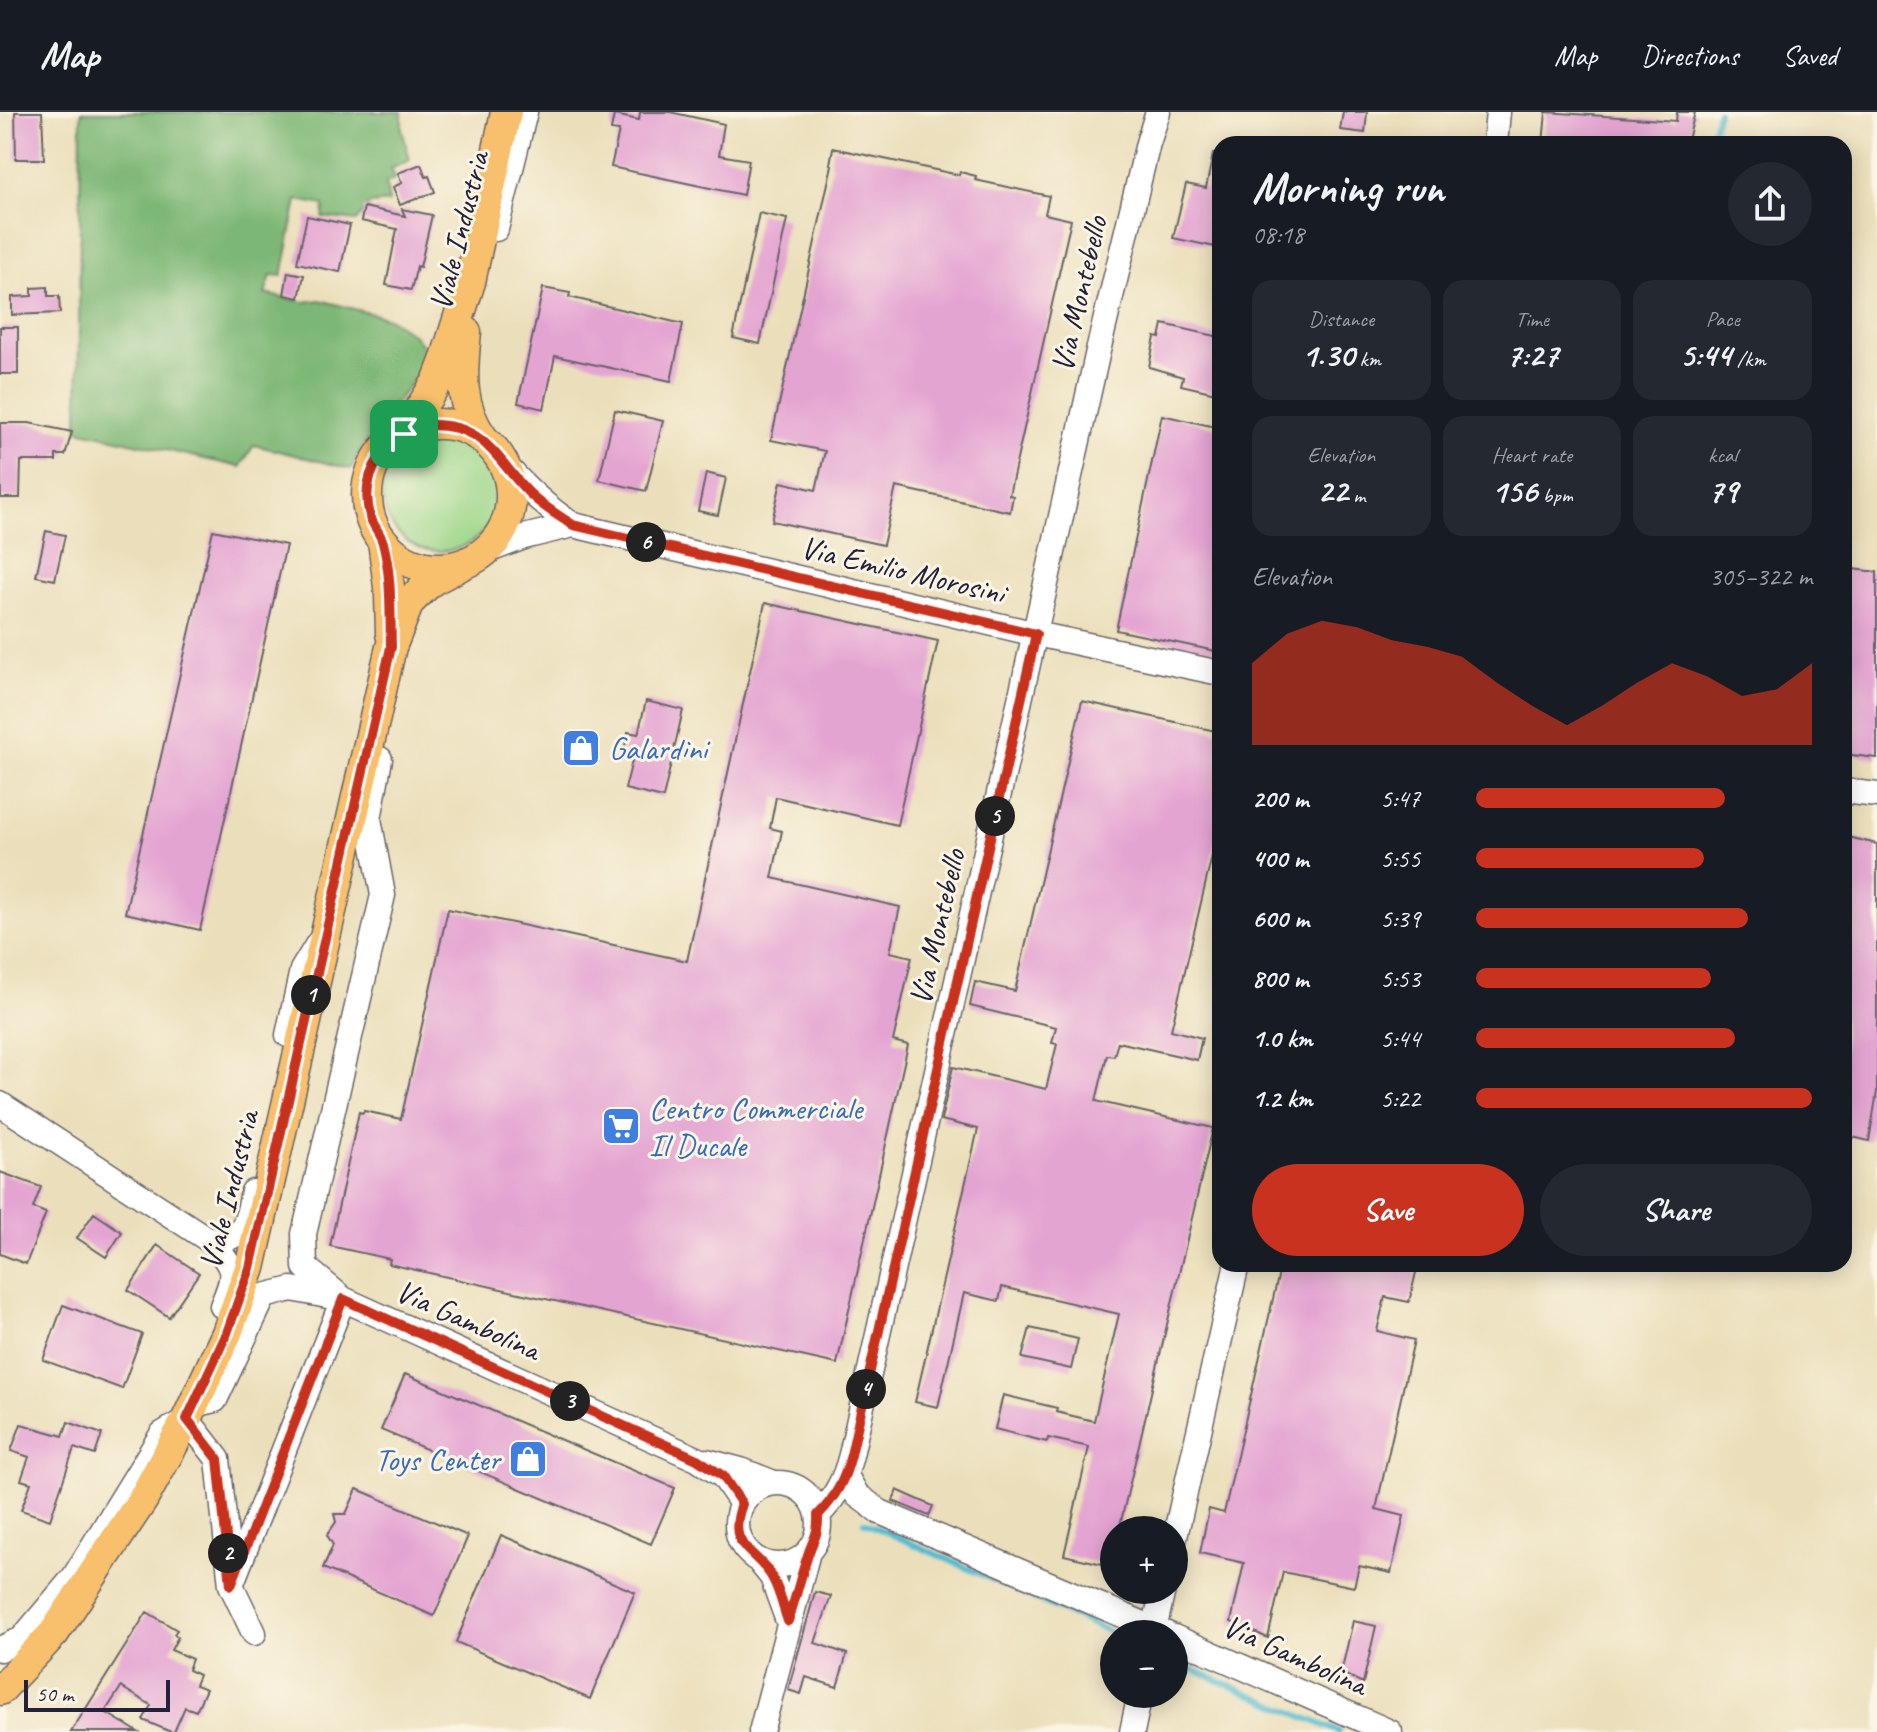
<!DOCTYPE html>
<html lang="en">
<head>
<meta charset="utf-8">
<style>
  body { margin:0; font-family:Caveat,sans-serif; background:#242831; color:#f1f3f6; height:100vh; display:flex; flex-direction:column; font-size:30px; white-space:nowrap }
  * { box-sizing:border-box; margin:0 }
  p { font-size:26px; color:#9ea1a6 }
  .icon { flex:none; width:44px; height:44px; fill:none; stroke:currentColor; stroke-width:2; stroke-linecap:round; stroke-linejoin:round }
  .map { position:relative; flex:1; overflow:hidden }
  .panel { position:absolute; left:1212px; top:24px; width:640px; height:1136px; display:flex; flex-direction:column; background:#171b24; border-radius:24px; box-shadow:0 4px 20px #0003 }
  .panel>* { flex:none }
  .tools { position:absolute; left:1100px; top:1404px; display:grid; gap:16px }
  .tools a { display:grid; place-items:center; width:88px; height:88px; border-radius:50%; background:#171b24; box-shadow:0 4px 20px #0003; font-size:40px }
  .scale { position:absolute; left:24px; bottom:20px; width:146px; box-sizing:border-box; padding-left:8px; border:4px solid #22223b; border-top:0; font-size:22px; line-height:28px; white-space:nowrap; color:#22223b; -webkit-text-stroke:6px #fcf5e5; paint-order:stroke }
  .pin { position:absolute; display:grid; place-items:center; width:68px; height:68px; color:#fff; margin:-34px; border-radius:16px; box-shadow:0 4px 12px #0006 }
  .km { position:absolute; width:40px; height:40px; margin:-20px; border-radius:50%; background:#222; color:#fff; font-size:22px; line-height:40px; text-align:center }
  .round { display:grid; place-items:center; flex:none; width:84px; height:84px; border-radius:42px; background:#242831 }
  .head { display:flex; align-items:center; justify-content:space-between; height:136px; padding:0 40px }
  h1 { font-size:44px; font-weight:800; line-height:60px }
  .metrics { display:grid; grid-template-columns:repeat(3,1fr); gap:12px; height:136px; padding:8px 40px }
  .metrics div { display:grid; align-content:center; border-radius:20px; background:#242831; text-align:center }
  .metrics b { font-size:34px; font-weight:800 }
  .metrics small { font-size:22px; font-weight:400 }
  .metrics p { font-size:22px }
  .chart { height:224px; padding:16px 40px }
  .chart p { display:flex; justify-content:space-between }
  .chart svg { width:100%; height:144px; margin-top:8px; fill:#c8321e; opacity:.7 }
  .button { display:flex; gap:16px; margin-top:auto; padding:16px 40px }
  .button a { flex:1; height:92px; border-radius:48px; background:#c8321e; color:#fff; font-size:32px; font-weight:800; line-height:92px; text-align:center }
  .button a+a { background:#242831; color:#f1f3f6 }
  ul { padding:0 40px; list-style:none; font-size:26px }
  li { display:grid; grid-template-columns:128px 96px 1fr; align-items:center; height:60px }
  li i { height:20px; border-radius:10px; background:#c8321e }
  header { display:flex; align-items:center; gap:48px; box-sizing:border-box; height:112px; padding:0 40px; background:#171b24; border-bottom:2px solid #363941 }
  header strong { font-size:38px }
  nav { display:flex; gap:44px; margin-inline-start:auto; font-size:28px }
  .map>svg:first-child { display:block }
  .green { fill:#9cd689; stroke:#5f7c62; stroke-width:2 }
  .forest { fill:#7db775; stroke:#506c58; stroke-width:2 }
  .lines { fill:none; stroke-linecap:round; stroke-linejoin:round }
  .stream { stroke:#53bbd0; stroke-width:6 }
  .building { fill:#e4a4d2 }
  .minor-casing { stroke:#686468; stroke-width:27 }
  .major-casing { stroke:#686468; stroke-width:33 }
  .minor { stroke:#fff; stroke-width:24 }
  .major { stroke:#f8bf6c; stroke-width:30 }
  .route-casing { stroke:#fff; stroke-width:16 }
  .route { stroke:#c8321e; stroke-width:10 }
  .labels { text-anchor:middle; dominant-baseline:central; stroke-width:6; stroke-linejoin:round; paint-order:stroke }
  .street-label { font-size:32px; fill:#22223b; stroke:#fcf5e5 }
  .shop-label { font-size:32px; fill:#366cbe; stroke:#fcf5e5; text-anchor:start }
</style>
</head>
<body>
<header>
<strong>Map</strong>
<nav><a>Map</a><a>Directions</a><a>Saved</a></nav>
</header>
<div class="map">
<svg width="1877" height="1620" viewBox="0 0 1877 1620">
  <rect width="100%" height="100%" fill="#fcf5e5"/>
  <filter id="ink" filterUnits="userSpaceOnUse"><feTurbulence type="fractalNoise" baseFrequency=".0125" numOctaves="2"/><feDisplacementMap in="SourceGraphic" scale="16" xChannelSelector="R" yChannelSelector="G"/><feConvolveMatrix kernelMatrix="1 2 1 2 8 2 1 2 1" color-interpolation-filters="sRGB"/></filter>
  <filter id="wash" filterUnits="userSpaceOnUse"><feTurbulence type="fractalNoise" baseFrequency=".006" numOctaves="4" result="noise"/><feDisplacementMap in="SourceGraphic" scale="32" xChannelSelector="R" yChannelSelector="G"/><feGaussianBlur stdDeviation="1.8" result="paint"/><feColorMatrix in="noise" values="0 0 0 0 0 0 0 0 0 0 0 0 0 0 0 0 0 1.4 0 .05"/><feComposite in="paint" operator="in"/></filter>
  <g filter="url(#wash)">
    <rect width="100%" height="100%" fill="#ebdfbb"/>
    <path class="green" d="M383 382a57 57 0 1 1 114 0a57 57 0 1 1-114 0Z"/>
    <path class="forest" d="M81,0H402V17L410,48L391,57L395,66L386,71L389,90L370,92L356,109L323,105L324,93L297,88L282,164L271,163L265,182L304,190L320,188L388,206L413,222L423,234L425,249L418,262L360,338L351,357L254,333L240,355L78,318Z"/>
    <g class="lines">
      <path class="stream" d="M1709,32L1718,0
        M864,1410L1114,1522
        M1177,1551L1339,1620"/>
    </g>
    <g id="blocks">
      <path class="building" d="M15,0H42L44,47H16Z
        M640,0H670L724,12L719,43L749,48L743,83L611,55L619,19L611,18L614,3L639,8Z
        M1343,0H1367L1365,21L1340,18Z
        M1546,0L1676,9L1677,0H1695L1687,32H1543Z
        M833,36L959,63L960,60L976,64L975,68L1049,84L1045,102L1071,108L1009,383L1013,384L1010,400L896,375L883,433L772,409L781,370L816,378L825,339L771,328L832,53L830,52Z
        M1213,42H1220V136L1173,126L1186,72L1206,76Z
        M421,52L426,65L429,64L435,80L400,93L393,75L402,71L398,61Z
        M364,95L405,104L402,97L432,103L420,155L417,154L411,178L386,173L397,117L361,109Z
        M759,101L787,107L760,232L733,226Z
        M307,104L350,113L340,160L297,151Z
        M288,160L304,163L299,186L284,183Z
        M48,175V184H59L60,201L12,203V185L32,184V176Z
        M543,176L570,181L569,185L683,212L671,269L555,244L544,297L518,291Z
        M1163,212L1220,225V282L1181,273L1183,265L1149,255L1155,225L1160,226Z
        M0,215H18V262H0Z
        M615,298L663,309L646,379L599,368Z
        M1162,303L1220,316V540L1116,518Z
        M0,311H29L72,320L65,343H56V349H21L20,386H1Z
        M706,361L726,366L718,403L698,399Z
        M213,418L286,433L200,818L125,801Z
        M46,419L65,423L55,468L36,464Z
        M1844,456L1877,460V646L1844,642Z
        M765,491L938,529L897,713L776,685L770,716L782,719L772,766L900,795L890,840L912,845L893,929L908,933L837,1252L389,1152L390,1147L330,1134L359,1000L363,1001L364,999L401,1007L448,797L687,849Z
        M646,589L683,598L663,686L625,677L633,645L623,643L628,620L638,622Z
        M1082,589L1220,620V710L1171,918L1202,926L1197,948L1118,930L1114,944L1107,943L1096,989L1213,1016L1119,1418H1114L1111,1454L1064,1443L1089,1335L1048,1326L1047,1330L995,1317L1003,1283L1057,1296L1056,1300L1094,1309L1119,1202L1002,1175L999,1189L964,1181L938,1295L915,1290L978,1017L941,1008L953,955L1046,977L1057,932L1052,931L1056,915L970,894L975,870L1015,879Z
        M1844,724L1877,732V980L1869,1029L1844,1023Z
        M0,1060L41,1075L33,1096L46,1101L26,1152L0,1142Z
        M94,1101L122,1120L106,1145L77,1126Z
        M157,1133L199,1161L169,1205L128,1178Z
        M1281,1152H1418L1409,1190L1385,1185L1377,1219L1414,1228L1376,1397L1404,1404L1391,1461L1359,1454L1354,1475L1283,1460L1268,1526L1231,1510L1244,1451L1200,1441L1209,1397L1224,1401Z
        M63,1193L142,1222L122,1277L43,1248Z
        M1030,1216L1078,1227L1071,1257L1022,1246Z
        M405,1262L675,1376L651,1432L381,1318Z
        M68,1310L102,1322L95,1343L74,1336L50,1408L21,1398L31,1371L21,1368L29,1345L11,1339L21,1312L63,1324Z
        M357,1377L468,1424L434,1504L323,1456L333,1433L327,1423L336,1410L334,1402H346Z
        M897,1378L933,1394L929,1404L893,1389Z
        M501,1423L635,1480L590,1587L456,1530Z
        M815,1480L831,1484L815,1531L847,1542L837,1575L806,1565L801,1582L788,1578Z
        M147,1500L177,1518L174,1522L178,1525L171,1538L192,1547L188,1558L199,1563L195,1573L206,1577L196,1599L185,1595L174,1620H171L143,1608L151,1593L121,1575L105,1600L138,1620H71Z
        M1353,1509L1376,1514L1363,1571L1341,1561Z"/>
    </g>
  </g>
  <g filter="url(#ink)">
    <use href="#blocks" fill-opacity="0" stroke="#686468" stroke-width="2"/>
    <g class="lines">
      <g class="minor-casing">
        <path id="minor" d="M1495,32L1498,0
          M496,117L525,0
          M501,348C523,374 544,394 573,413L1036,522L1220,561
          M484,440L524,425L573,413
          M1844,679L1877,683
          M288,923L302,858L319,830
          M0,992L212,1130C236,1158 236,1160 222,1194
          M212,1130C246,1126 247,1110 253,1080
          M343,1187L305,1155L304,1122L383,783L369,707L380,647
          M194,1293L215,1288L264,1184L292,1177L343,1187L697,1347L723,1364L742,1392
          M707,1349L741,1358L774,1371
          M846,1364L857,1383L880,1400L1167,1522
          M737 1412a41 41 0 1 1 82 0a41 41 0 1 1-82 0Z
          M818,1403C836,1385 845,1367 851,1343L1098,239L1148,31L1158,0
          M1174,1429L1237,1152
          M759,1449L772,1465L788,1509
          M233,1468L343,1187
          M1153,1522L1163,1478
          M1174,1525L1390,1620
          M0,1537L22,1527L74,1465L162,1322L187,1307L218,1347L231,1473L254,1521
          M761,1620L808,1440
          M1132,1620L1140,1582"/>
      </g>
      <g class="major-casing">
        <path id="major" d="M466,220C462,261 458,293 484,328
          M367 384a72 72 0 1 1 144 0a72 72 0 1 1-144 0Z
          M404,322L437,270L445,249L470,170L506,0
          M383,429L390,483L391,522
          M0,1578L54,1521L143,1387L187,1307L227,1221L250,1156L391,535L409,490L431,469L467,450"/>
      </g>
      <use href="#minor" class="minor"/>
      <use href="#major" class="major"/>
    </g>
  </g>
  <g class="lines" filter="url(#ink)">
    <g class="route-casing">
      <path id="route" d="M430,313C485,312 495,346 528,380C541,393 557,403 573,413L1036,522L851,1343C845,1367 836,1385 818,1403C819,1424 812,1428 807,1446C800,1467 795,1488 788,1509C783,1495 780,1480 773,1467C757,1436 725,1438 742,1392L723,1364L697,1347L343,1187L231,1473L218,1347L187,1307L227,1221L250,1156L391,535C390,502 392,464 383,431C381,422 373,414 370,404C358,359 389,322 430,313Z"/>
    </g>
    <use href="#route" class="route"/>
  </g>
  <defs>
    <g id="shop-square" transform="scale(2)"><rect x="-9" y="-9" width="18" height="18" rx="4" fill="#3f7fe0" stroke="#fcf5e5"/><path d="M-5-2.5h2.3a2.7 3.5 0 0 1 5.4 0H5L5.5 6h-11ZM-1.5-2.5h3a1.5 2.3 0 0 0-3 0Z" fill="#fff"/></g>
    <g id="supermarket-square" transform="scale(2)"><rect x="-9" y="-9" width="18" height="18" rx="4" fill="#3f7fe0" stroke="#fcf5e5"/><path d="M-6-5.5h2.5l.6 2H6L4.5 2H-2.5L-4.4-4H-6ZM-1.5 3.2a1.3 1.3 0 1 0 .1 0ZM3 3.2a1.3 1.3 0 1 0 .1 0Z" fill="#fff"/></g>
  </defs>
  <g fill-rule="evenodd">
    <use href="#shop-square" x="581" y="636"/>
    <use href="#supermarket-square" x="621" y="1014"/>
    <use href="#shop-square" x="528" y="1347"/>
  </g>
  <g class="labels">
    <g class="street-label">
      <text transform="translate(459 119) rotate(-76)">Viale Industria</text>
      <text transform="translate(1079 182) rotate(-77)">Via Montebello</text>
      <text transform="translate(903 458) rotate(13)">Via Emilio Morosini</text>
      <text transform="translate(937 815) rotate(-77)">Via Montebello</text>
      <text transform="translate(229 1078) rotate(-76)">Viale Industria</text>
      <text transform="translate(468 1208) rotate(24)">Via Gambolina</text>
      <text transform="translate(1295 1543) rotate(24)">Via Gambolina</text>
    </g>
    <g class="shop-label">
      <text x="609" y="636">Galardini</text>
      <text x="649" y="996">Centro Commerciale<tspan x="649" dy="37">Il Ducale</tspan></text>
      <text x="500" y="1347" text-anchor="end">Toys Center</text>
    </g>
  </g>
</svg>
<div class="tools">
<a>+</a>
<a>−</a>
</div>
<div class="scale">50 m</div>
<div class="pin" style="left:404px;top:322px;background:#1e9e55"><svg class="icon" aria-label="arrive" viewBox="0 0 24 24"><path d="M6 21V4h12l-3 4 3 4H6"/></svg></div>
<b class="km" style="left:311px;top:883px">1</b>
<b class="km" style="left:228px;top:1441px">2</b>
<b class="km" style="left:570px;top:1289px">3</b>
<b class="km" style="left:866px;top:1277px">4</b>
<b class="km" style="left:995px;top:704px">5</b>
<b class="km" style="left:646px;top:430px">6</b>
<section class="panel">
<div class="head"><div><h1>Morning run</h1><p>08:18</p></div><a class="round"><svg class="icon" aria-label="share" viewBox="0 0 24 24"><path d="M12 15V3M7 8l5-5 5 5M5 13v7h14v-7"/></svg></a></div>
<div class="metrics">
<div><p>Distance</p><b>1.30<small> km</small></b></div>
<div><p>Time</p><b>7:27</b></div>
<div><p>Pace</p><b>5:44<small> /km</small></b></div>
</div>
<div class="metrics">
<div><p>Elevation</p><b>22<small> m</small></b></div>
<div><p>Heart rate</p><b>156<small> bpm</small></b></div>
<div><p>kcal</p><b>79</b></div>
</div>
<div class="chart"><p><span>Elevation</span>305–322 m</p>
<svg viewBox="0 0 160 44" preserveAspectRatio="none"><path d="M0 44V19L10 10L20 6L30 8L40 12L50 14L60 17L70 25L80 32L90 38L100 32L110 25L120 19L130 23L140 29L150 27L160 19V44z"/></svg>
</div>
<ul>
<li><b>200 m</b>5:47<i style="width:74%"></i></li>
<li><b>400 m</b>5:55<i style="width:68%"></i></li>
<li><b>600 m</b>5:39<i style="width:81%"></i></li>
<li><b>800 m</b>5:53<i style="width:70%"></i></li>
<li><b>1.0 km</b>5:44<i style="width:77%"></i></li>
<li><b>1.2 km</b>5:22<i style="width:100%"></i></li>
</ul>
<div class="button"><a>Save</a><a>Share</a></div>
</section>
</div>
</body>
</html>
